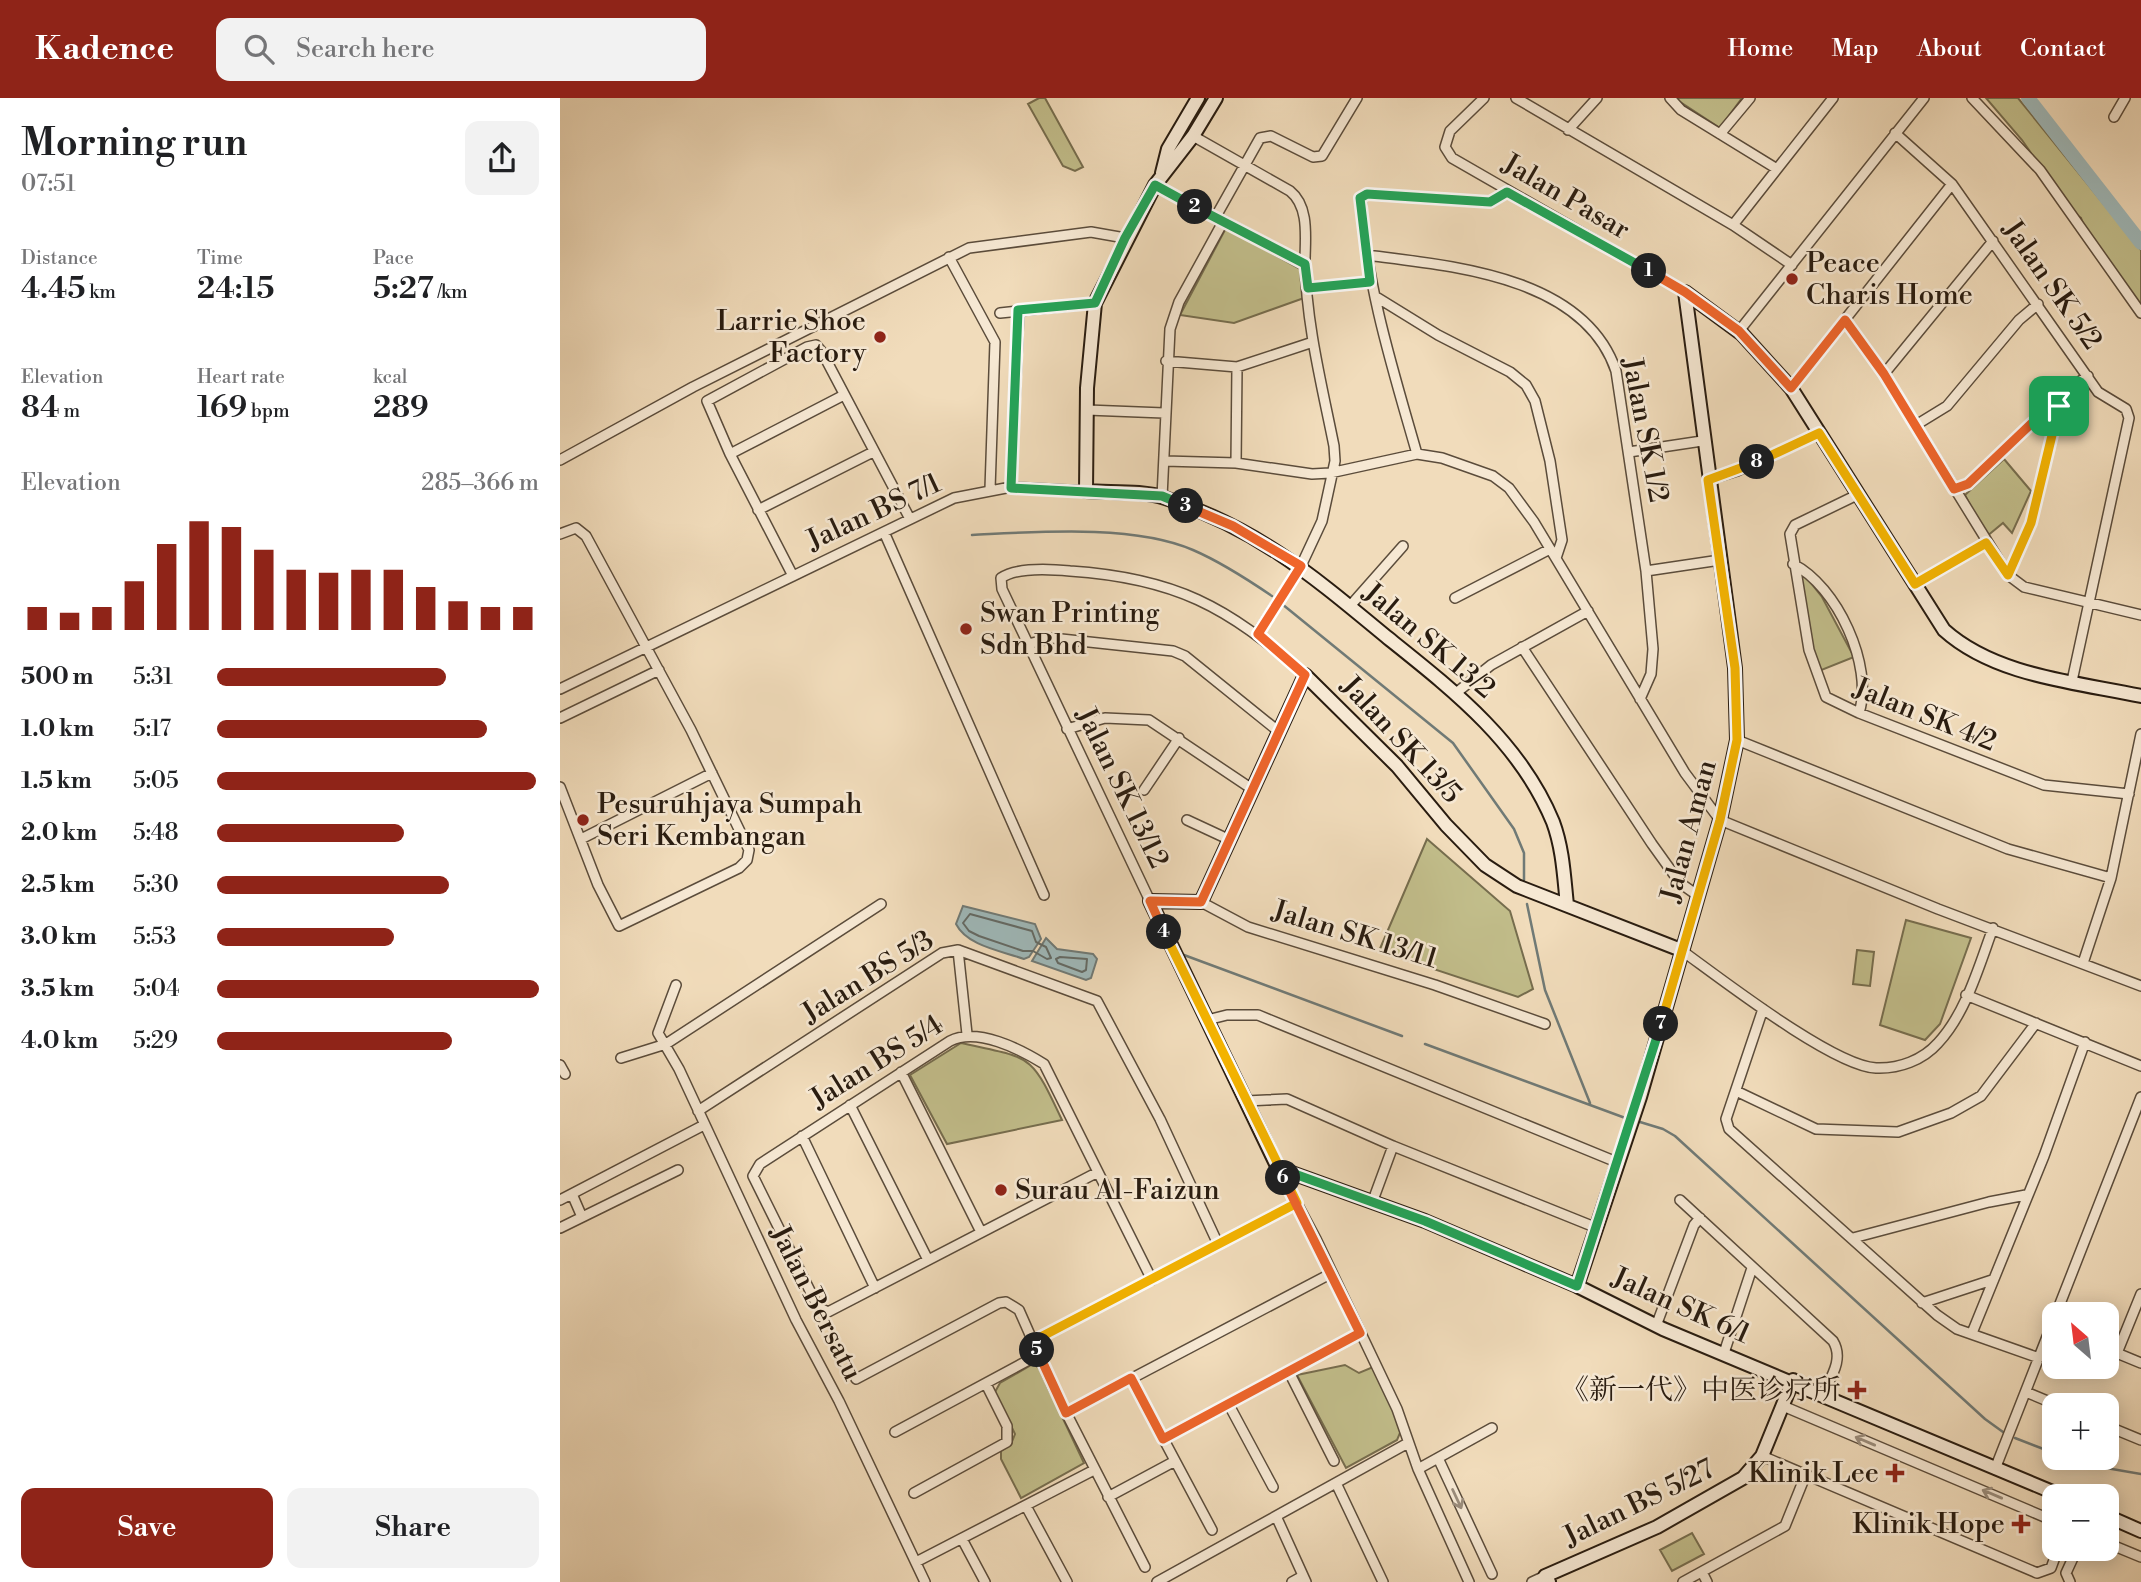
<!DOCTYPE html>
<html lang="en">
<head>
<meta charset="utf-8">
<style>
  body { margin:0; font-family:"Libre Bodoni","Noto Serif SC",serif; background:#f2f2f2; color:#202124; height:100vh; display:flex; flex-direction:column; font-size:26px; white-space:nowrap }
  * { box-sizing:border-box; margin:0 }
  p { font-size:23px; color:#757577 }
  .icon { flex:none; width:38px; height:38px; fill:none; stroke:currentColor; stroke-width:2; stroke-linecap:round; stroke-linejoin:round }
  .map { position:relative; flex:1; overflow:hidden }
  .panel { display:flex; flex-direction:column; background:#fff; width:560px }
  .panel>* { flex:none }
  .needle { width:46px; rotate:332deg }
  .controls { position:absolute; left:1482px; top:1204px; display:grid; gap:14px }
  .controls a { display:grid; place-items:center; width:77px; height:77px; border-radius:14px; background:#fff; box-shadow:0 4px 18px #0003; font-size:35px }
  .pin { position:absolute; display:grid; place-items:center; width:60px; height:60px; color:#fff; margin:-30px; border-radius:14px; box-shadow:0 4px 10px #0006 }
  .km { position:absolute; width:35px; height:35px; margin:-18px; border-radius:50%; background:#222; color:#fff; font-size:19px; line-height:35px; text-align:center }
  .round { display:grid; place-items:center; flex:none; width:74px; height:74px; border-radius:14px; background:#f2f2f2 }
  .headline { display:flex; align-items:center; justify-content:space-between; height:119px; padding:0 21px }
  h1 { font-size:38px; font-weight:600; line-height:52px }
  .figures { display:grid; grid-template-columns:repeat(3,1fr); gap:10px; height:119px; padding:7px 21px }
  .figures div { display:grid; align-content:center }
  .figures b { font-size:30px; font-weight:600 }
  .figures small { font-size:19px; font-weight:400 }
  .figures p { font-size:19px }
  .chart { height:196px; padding:14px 21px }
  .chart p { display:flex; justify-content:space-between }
  .chart svg { width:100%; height:126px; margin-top:7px; stroke:#8f2418; stroke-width:6 }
  .button { display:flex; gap:14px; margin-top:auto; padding:14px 21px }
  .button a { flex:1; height:80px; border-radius:14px; background:#8f2418; color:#fff; font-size:28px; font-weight:600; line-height:80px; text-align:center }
  .button a+a { background:#f2f2f2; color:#202124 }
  ul { padding:0 21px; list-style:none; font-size:23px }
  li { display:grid; grid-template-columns:112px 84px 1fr; align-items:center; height:52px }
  li i { height:18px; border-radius:9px; background:#8f2418 }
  header { display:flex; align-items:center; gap:42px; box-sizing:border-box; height:98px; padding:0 35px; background:#8f2418; color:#fff }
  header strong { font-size:33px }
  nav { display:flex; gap:38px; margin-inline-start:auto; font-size:24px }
  .search { width:490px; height:63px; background:#f2f2f2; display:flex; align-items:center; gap:18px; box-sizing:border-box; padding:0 24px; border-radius:14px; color:#757577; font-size:26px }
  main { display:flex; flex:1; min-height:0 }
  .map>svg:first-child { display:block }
  .green { fill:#c2be8b; stroke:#766d4e; stroke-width:2 }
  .water { fill:#9fb9ba; stroke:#707a76; stroke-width:2 }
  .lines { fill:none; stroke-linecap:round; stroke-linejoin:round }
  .shore { stroke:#646a65; stroke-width:2 }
  .stream { stroke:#707a76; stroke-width:2.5 }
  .river { stroke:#9fb9ba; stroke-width:14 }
  .street-casing { stroke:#5b4c3b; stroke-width:12 }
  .secondary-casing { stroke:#291c10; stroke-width:16 }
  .street { stroke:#f6e8d3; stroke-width:9 }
  .secondary { stroke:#f6e8d3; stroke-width:12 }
  .oneway { stroke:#9a8c7b }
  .split-1-casing { stroke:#fff; stroke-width:14 }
  .split-2-casing { stroke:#fff; stroke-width:14 }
  .split-3-casing { stroke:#fff; stroke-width:14 }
  .split-4-casing { stroke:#fff; stroke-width:14 }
  .split-5-casing { stroke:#fff; stroke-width:14 }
  .split-6-casing { stroke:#fff; stroke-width:14 }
  .split-7-casing { stroke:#fff; stroke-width:14 }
  .split-8-casing { stroke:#fff; stroke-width:14 }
  .split-9-casing { stroke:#fff; stroke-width:14 }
  .split-1 { stroke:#f0652b; stroke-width:9 }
  .split-2 { stroke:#22a559; stroke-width:9 }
  .split-3 { stroke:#22a559; stroke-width:9 }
  .split-4 { stroke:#f0652b; stroke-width:9 }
  .split-5 { stroke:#f5b400; stroke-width:9 }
  .split-6 { stroke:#f0652b; stroke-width:9 }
  .split-7 { stroke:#22a559; stroke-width:9 }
  .split-8 { stroke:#f5b400; stroke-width:9 }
  .split-9 { stroke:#f5b400; stroke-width:9 }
  .poi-dot { fill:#8f2418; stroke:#f6e8d3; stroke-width:2.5 }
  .labels { text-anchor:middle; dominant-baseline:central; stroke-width:5; stroke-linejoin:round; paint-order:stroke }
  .street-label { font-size:28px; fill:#291c10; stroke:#f6e8d3 }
  .poi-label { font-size:28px; fill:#291c10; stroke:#f6e8d3; text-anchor:start }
</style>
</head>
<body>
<header>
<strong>Kadence</strong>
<div class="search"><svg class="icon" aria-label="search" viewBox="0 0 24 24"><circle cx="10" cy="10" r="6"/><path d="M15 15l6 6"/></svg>Search here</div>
<nav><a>Home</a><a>Map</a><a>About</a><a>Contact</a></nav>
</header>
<main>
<section class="panel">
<div class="headline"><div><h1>Morning run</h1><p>07:51</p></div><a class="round"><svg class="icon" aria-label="share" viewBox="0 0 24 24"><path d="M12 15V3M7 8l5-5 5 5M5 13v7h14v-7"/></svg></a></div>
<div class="figures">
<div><p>Distance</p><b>4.45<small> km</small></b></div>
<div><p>Time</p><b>24:15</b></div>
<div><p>Pace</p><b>5:27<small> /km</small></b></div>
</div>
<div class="figures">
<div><p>Elevation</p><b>84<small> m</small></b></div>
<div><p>Heart rate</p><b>169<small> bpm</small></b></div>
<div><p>kcal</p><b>289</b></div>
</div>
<div class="chart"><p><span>Elevation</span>285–366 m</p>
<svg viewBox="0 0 160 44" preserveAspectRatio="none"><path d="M5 44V36M15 44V38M25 44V36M35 44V27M45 44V14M55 44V6M65 44V8M75 44V16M85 44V23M95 44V24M105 44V23M115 44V23M125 44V29M135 44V34M145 44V36M155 44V36"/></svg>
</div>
<ul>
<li><b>500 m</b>5:31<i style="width:71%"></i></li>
<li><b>1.0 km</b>5:17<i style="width:84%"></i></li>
<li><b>1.5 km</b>5:05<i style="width:99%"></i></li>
<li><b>2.0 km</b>5:48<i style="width:58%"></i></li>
<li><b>2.5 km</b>5:30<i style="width:72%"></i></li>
<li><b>3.0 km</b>5:53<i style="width:55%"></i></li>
<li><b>3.5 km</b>5:04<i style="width:100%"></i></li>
<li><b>4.0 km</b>5:29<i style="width:73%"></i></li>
</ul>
<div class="button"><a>Save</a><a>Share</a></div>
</section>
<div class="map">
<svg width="1581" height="1484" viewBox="0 0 1581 1484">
  <rect width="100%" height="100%" fill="#f1dcbb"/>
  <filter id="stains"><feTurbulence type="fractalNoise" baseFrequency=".00286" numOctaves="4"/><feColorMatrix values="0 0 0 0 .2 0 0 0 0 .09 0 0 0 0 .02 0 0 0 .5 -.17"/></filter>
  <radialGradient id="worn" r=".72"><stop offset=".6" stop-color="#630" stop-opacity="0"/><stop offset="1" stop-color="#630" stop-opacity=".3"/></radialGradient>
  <path class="green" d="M479,0H485L523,69L515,73L503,68L468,6Z
    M1114,0H1182L1160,30Z
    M1426,0H1458L1581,152V208L1526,135L1521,120L1512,114L1462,42Z
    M666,130L742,172L744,200L674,225L620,217Z
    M1444,361L1471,393L1452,435L1443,425L1426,439L1405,397Z
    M1242,474L1262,499L1294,559L1259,573L1251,548L1239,478Z
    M867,741L950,813L973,891L958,899L819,853Z
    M1346,822L1411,840L1380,926L1365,942L1320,927Z
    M1297,852L1314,854L1310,888L1293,886Z
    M401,945C473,961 470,954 502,1022L387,1046L350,977Z
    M473,1266L479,1270L524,1365L461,1400L441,1361V1353L451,1346L455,1336L435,1294L440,1285Z
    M785,1267L799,1275L813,1269L843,1328L837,1342L786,1370L737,1277Z
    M1132,1435L1144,1456L1112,1473L1100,1452Z"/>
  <path class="water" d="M403,808L475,826L481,841L469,859L464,861C442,853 407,848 396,826Z
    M486,840L497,851L533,856L537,861L531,880L526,882L472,863Z"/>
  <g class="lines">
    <path class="shore" d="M410,816L472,833L476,844L486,849L491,860L487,861L473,853H463L419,838L409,833L403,825Z
      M500,859L527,861L526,872L522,874L498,865L496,861Z"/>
    <path class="stream" d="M412,437C475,434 574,426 633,452C661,464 687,481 712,498
      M722,506L893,645L954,731L964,755V782
      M967,806L985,892L1030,1005
      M624,857L842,938
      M865,946L1068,1021
      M1080,1024L1103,1031L1115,1038L1425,1321L1443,1334
      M1455,1340L1494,1355
      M1506,1360L1523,1366L1581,1376"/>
    <path class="river" d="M1468,0L1581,145"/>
    <g class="street-casing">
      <path id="street" d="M924,0L890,33L885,49L892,60L1125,194
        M956,0L1173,127L1232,167
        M1110,0L1121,12L1217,71
        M1412,0L1480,72L1581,215
        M1554,19L1565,0
        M1008,32L1037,0
        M1335,35L1392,86L1538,294L1566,311L1569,320L1512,583
        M1160,36L1190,0
        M633,38L730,93C750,109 745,141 745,163C746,225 762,288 774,348L775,363L762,423L741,468L697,536
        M595,87L745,166
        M655,120L700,40L711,38L753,59L762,58L797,0
        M1173,127L1273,0
        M807,157C892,168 1024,178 1056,273L1086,473L1093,551L1091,576L1080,601
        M389,159L435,244L430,391
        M748,190L810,184
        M818,200L878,237L950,274L966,287L975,303L990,363L1002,442L996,460
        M440,215L535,205
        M1285,222L1324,276L1448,477L1464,489L1581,517
        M1179,233L1364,0
        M606,263L677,269L753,244
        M1324,276L1433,143
        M1231,290L1392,86
        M527,312L604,315
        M1356,327L1387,308L1459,222L1478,206
        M1069,354L1142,343
        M170,356L284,297
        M857,356C833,272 806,187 801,100L807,96L930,104L947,94
        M0,362L133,289L409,150L531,134L565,140
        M605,363L676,365L752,376L770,375L857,356L882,360L933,378L949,390L974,424L1125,675L1160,722L1378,811L1581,888
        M676,365L677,269
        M1148,382L1177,373L1259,335
        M451,389L459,212
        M1394,391L1408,386L1472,325L1499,308
        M1299,396L1235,427L1230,436L1249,552L1266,599L1299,615L1484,687L1569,696
        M602,399L610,231L619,204L663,124
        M198,412L313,354
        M324,434L484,797
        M0,436L16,430L26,438L131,632L189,752L187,762L179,770L59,828L38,787L0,689
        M1233,466C1277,488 1314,568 1299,615
        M1086,473L1160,462
        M1448,477L1471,425L1499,308L1507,292L1528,278
        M233,478L170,356L147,303L247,249L256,247L262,254L350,421
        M1355,486L1426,445
        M895,500L990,451
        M790,508L843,448
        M468,546L492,540L613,553L625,558L718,633
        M962,549L1092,746L1120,785L1137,797
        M0,591L394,400L451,389L526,393
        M896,595L931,567L1028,513
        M0,620L99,572
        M507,631L545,620L589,622L692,691
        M1177,642L1448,751L1551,780
        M584,692L619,640
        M627,722L670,742
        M21,741L152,675
        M590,803L442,491L441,480C457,469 490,471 510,473C615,480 667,508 745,577
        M641,804L688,829L875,887L985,926
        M398,852L407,936
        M1121,852C1160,880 1273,968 1316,970C1339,971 1363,962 1378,945C1406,915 1419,868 1433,830
        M1523,865L1551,780L1581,636
        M116,887L98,935L119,971L236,1222L279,1303L365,1484
        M1406,897L1581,968
        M1203,911L1166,1021L1169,1031L1377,1217L1397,1231L1479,1260
        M647,922L667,917H698L1059,1065
        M61,960L106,946L321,806
        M0,967L5,976
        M341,974L421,1134
        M1176,993L1256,1031L1338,1034L1391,1015L1421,998L1476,925
        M686,1003L727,1001L833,1048L1037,1130
        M290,1007L368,1162
        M138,1013L382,855L398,852L537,903L600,1021L658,1146
        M242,1038L315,1190
        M718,1070L756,1141L837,1311L858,1371L909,1484
        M538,1074L268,1214L258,1209L193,1078L200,1066L390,943C417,929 460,951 484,966L592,1182
        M12,1096L22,1119
        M0,1102L144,1027
        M1120,1102L1273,1243C1284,1261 1271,1279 1263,1296
        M812,1105L833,1048
        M0,1130L118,1072
        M1293,1140L1429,1104L1466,1097
        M1362,1205L1432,1182
        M1496,1216L1581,999
        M1096,1228L1134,1127L1140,1120
        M1412,1235L1484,1058L1525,944
        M475,1242L737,1105
        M1547,1251L1581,1265
        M1164,1255L1192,1170
        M1557,1255L1581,1196
        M729,1274L774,1363
        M571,1280L652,1432
        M296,1281L439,1205L446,1204L459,1212L493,1289L585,1469
        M1466,1294L1497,1307
        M669,1307L713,1389
        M1223,1308L1494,1423
        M506,1315L772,1175
        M1547,1328L1581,1342
        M335,1334L478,1257
        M603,1341L800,1235
        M1202,1358L1477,1475L1491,1470L1498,1451
        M878,1360L932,1476
        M858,1371L932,1330
        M1435,1371L1494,1221
        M776,1385L823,1484
        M354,1395L447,1344V1328L426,1286
        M548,1399L615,1363
        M466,1408L507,1484
        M716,1418L746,1484
        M402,1441L425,1484
        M1547,1445L1581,1459
        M356,1464L534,1372
        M1142,1474L1147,1484
        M597,1484L848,1345
        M732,1484L743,1478
        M972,1484L985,1478
        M1123,1484L1225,1428L1246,1376
        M1510,1484L1506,1475L1517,1451"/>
    </g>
    <g class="secondary-casing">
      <path id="secondary" d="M656,0L633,38L595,87L535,205L527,290L526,393C550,395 582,392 605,400C699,431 754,479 828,540C893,592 960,644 993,724C1003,751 1004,779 1007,807
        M602,75L608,51L638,0
        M1125,194L1182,236L1231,290L1384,532C1435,578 1515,584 1581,598
        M1121,852L957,788L925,767L886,727L837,668L745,577L641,804L590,803L718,1070L865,1123L1017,1188L1103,1231L1502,1398
        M1017,1188L1080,999L1160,722L1177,642L1175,570L1125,194
        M1547,1418L1581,1433
        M989,1484L985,1478L1097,1429L1183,1380L1202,1358L1233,1282"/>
    </g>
    <use href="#street" class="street"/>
    <use href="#secondary" class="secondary"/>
  </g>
  <defs><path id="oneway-shaft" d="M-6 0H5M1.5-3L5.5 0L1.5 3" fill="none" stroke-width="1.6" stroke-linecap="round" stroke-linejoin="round" transform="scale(1.75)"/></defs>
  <g class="oneway">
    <use href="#oneway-shaft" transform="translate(1305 1343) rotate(-157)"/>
    <use href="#oneway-shaft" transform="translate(1432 1396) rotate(-157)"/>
    <use href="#oneway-shaft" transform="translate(897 1401) rotate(65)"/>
  </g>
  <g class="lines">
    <g class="split-1-casing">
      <path id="split-1" d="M1089,173L1125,194L1179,233L1231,290L1285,222L1324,276L1394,391L1408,386L1472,325L1499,308"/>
    </g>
    <g class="split-2-casing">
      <path id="split-2" d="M635,109L745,166L748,190L810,184L800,100L807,96L930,104L947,94L1089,173"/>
    </g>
    <g class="split-3-casing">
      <path id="split-3" d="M626,408L602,398L451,390L458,212L535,205L565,140L595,87L635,109"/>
    </g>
    <g class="split-4-casing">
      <path id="split-4" d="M604,834L590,803L641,804L745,577L698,536L741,468L673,428L626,408"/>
    </g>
    <g class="split-5-casing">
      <path id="split-5" d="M477,1252L475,1242L737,1105L604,834"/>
    </g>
    <g class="split-6-casing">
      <path id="split-6" d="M477,1252L506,1315L571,1280L603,1341L800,1235L723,1080"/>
    </g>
    <g class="split-7-casing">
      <path id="split-7" d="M723,1080L718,1070L865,1123L1017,1188L1101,926"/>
    </g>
    <g class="split-8-casing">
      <path id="split-8" d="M1101,926L1160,722L1177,642L1175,570L1148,382L1197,364"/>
    </g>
    <g class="split-9-casing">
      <path id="split-9" d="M1197,364L1259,335L1355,486L1426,445L1448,477L1471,425L1499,308"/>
    </g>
    <use href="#split-1" class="split-1"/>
    <use href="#split-2" class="split-2"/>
    <use href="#split-3" class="split-3"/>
    <use href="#split-4" class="split-4"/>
    <use href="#split-5" class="split-5"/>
    <use href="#split-6" class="split-6"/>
    <use href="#split-7" class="split-7"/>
    <use href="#split-8" class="split-8"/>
    <use href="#split-9" class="split-9"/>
  </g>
  <g class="poi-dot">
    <circle cx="1232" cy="181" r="7"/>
    <circle cx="320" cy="239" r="7"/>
    <circle cx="406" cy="531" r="7"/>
    <circle cx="23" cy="722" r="7"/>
    <circle cx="441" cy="1092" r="7"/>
    <path d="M1293.5 1281.5h7v7h7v7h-7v7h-7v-7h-7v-7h7z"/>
    <path d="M1331.5 1364.5h7v7h7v7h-7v7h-7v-7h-7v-7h7z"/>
    <path d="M1457.5 1415.5h7v7h7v7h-7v7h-7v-7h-7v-7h7z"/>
  </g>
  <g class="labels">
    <g class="street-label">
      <text transform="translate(1006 99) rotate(30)">Jalan Pasar</text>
      <text transform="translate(1492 187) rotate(55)">Jalan SK 5/2</text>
      <text transform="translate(1085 332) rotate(79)">Jalan SK 1/2</text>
      <text transform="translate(314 414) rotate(-25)">Jalan BS 7/1</text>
      <text transform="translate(869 543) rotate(40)">Jalan SK 13/2</text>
      <text transform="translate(1365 617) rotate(22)">Jalan SK 4/2</text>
      <text transform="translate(841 642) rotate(47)">Jalan SK 13/5</text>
      <text transform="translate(562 690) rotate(64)">Jalan SK 13/12</text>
      <text transform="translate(1129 733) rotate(-75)">Jalan Aman</text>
      <text transform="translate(795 837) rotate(17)">Jalan SK 13/11</text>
      <text transform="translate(308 879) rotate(-32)">Jalan BS 5/3</text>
      <text transform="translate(317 964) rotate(-32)">Jalan BS 5/4</text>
      <text transform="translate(256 1205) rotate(63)">Jalan Bersatu</text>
      <text transform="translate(1121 1208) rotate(24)">Jalan SK 6/1</text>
      <text transform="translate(1079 1405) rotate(-26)">Jalan BS 5/27</text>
    </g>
    <g class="poi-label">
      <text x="1246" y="165">Peace<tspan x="1246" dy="32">Charis Home</tspan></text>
      <text x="306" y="223" text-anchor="end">Larrie Shoe<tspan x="306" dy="32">Factory</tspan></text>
      <text x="420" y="515">Swan Printing<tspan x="420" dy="32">Sdn Bhd</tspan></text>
      <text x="37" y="706">Pesuruhjaya Sumpah<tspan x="37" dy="32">Seri Kembangan</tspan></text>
      <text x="455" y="1092">Surau Al-Faizun</text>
      <text x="1281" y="1292" text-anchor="end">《新一代》中医诊疗所</text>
      <text x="1319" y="1375" text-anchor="end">Klinik Lee</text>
      <text x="1445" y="1426" text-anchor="end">Klinik Hope</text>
    </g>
  </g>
  <rect width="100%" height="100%" filter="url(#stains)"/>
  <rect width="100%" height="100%" fill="url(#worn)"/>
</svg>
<div class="controls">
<a><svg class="needle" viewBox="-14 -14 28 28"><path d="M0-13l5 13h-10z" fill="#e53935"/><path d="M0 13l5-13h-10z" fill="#757577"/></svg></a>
<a>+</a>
<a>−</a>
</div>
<div class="pin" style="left:1499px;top:308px;background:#1e9e55"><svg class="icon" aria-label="arrive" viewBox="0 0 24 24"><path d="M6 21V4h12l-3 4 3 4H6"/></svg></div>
<b class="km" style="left:1089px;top:173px">1</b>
<b class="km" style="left:635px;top:109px">2</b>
<b class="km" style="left:626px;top:408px">3</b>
<b class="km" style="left:604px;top:834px">4</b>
<b class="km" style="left:477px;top:1252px">5</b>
<b class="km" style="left:723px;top:1080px">6</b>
<b class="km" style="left:1101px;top:926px">7</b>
<b class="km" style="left:1197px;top:364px">8</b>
</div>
</main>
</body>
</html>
